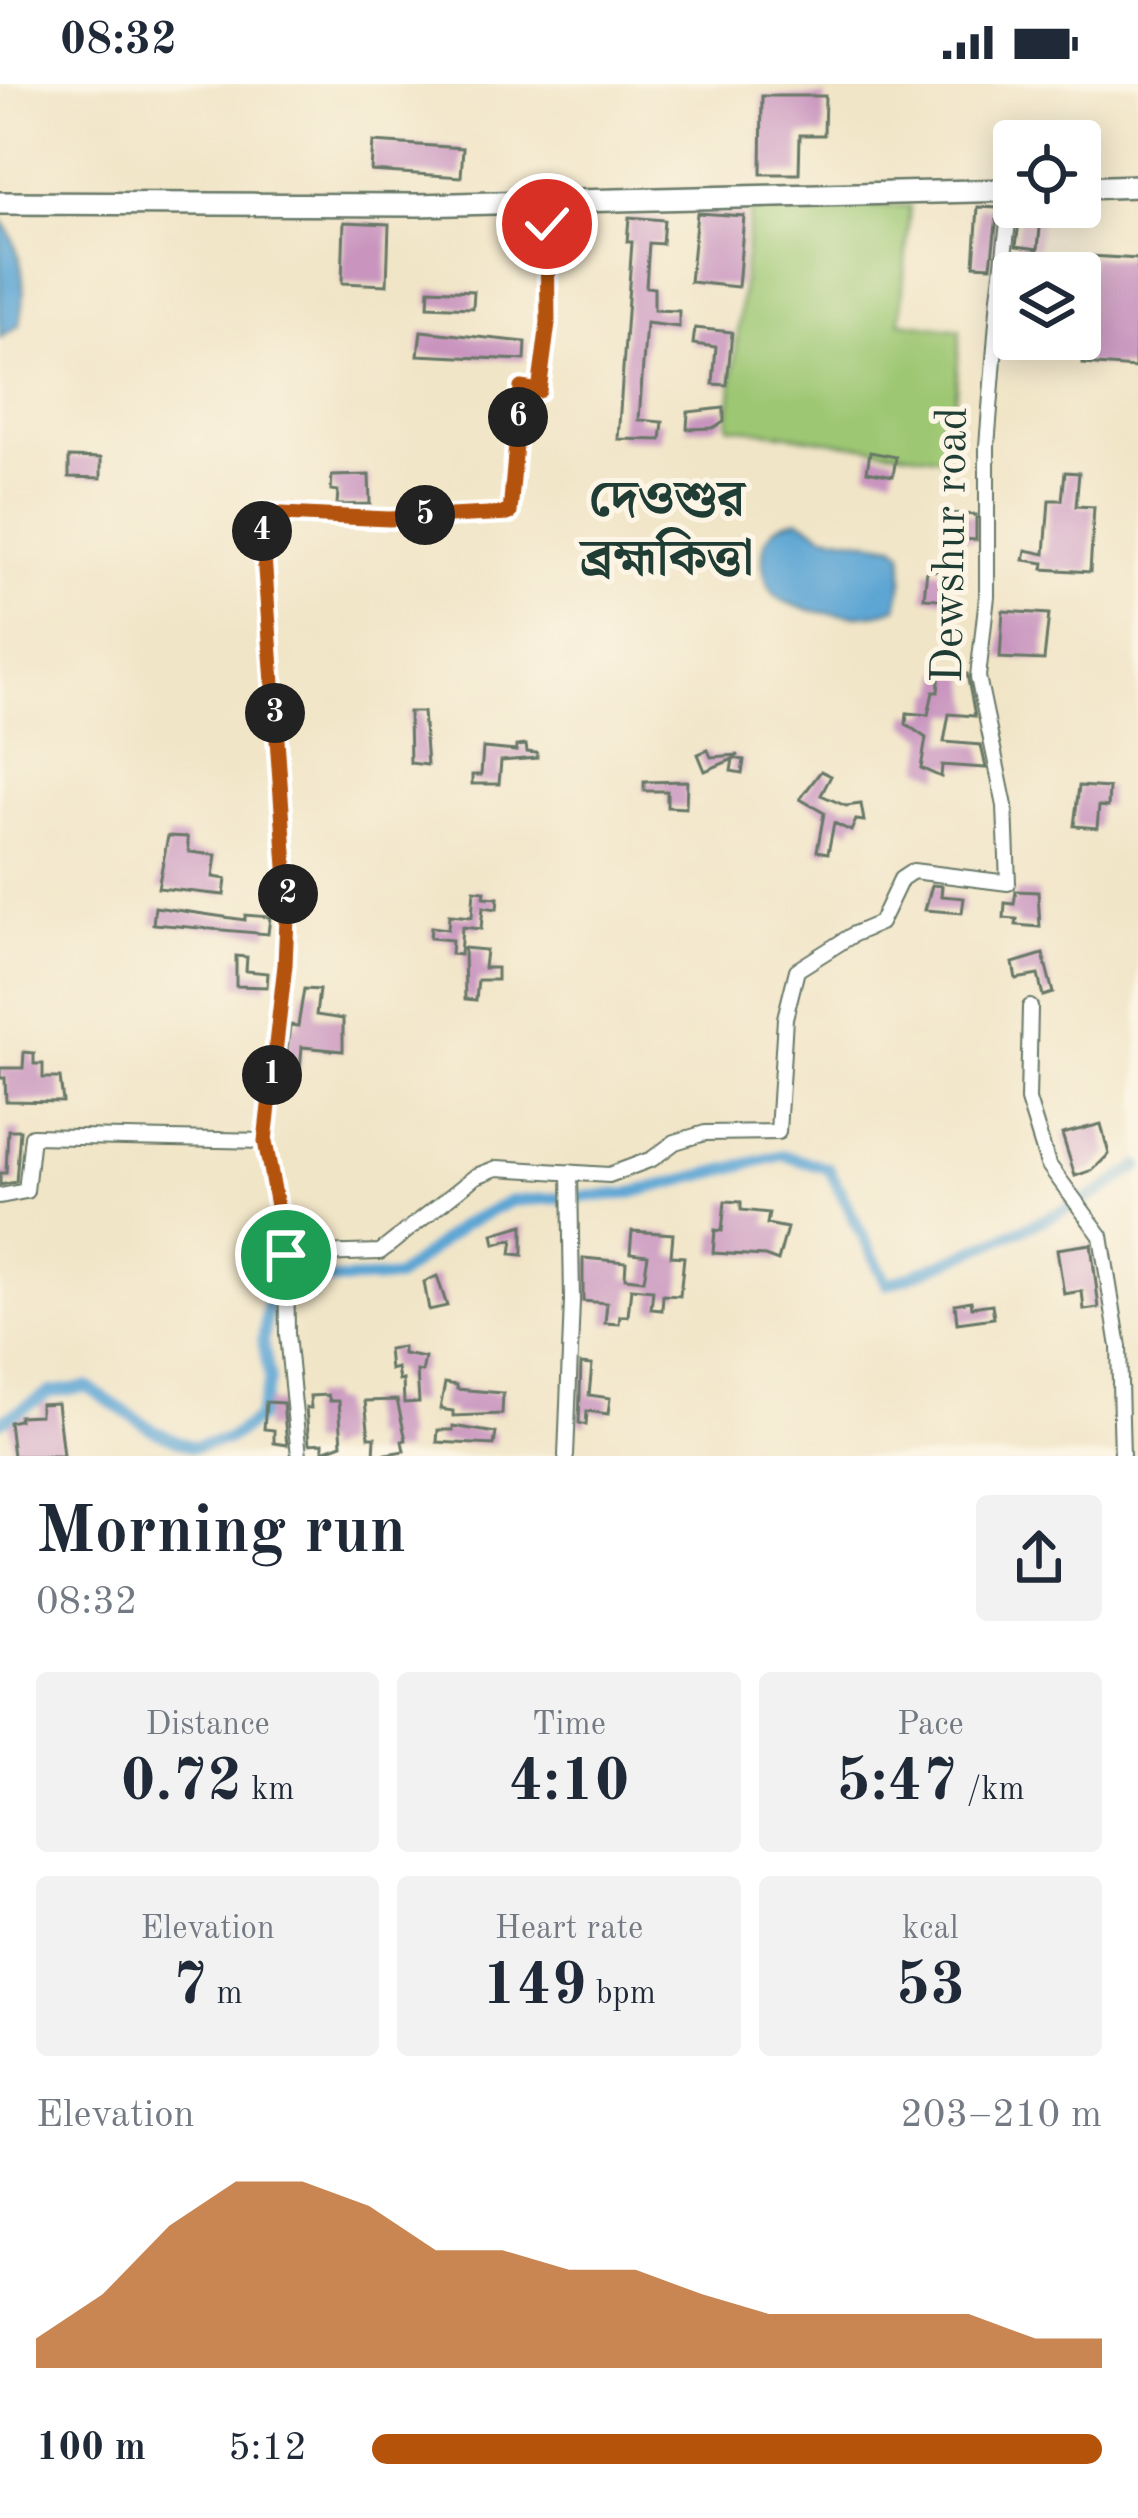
<!DOCTYPE html>
<html lang="en">
<head>
<meta charset="utf-8">
<style>
  body { margin:0; font-family:"Old Standard TT","Noto Serif Bengali",serif; background:#f2f2f3; color:#1f2937; height:100vh; display:flex; flex-direction:column; font-size:45px; white-space:nowrap }
  * { box-sizing:border-box; margin:0 }
  p { font-size:39px; color:#747a83 }
  .icon { flex:none; width:66px; height:66px; fill:none; stroke:currentColor; stroke-width:2; stroke-linecap:round; stroke-linejoin:round }
  .map { position:relative; height:1372px; overflow:hidden }
  .details { display:flex; flex-direction:column; background:#fff; flex:1 }
  .details>* { flex:none }
  .tools { position:absolute; left:993px; top:36px; display:grid; gap:24px }
  .tools a { display:grid; place-items:center; width:108px; height:108px; border-radius:12px; background:#fff; box-shadow:0 6px 30px #0003; font-size:60px }
  .pin { position:absolute; display:grid; place-items:center; width:102px; height:102px; color:#fff; margin:-51px; border:6px solid #fff; border-radius:50%; box-shadow:0 3px 12px #0007 }
  .km { position:absolute; width:60px; height:60px; margin:-30px; border-radius:50%; background:#222; color:#fff; font-size:33px; line-height:60px; text-align:center }
  .round { display:grid; place-items:center; flex:none; width:126px; height:126px; border-radius:12px; background:#f2f2f3 }
  .headline { display:flex; align-items:center; justify-content:space-between; height:204px; padding:0 36px }
  h1 { font-size:66px; font-weight:800; line-height:90px }
  .stats { display:grid; grid-template-columns:repeat(3,1fr); gap:18px; height:204px; padding:12px 36px }
  .stats div { display:grid; align-content:center; border-radius:12px; background:#f2f2f3; text-align:center }
  .stats b { font-size:60px; font-weight:800 }
  .stats small { font-size:33px; font-weight:400 }
  .stats p { font-size:33px }
  .chart { height:336px; padding:24px 36px }
  .chart p { display:flex; justify-content:space-between }
  .chart svg { width:100%; height:216px; margin-top:12px; fill:#b45309; opacity:.7 }
  ul { padding:0 36px; list-style:none; font-size:39px }
  li { display:grid; grid-template-columns:192px 144px 1fr; align-items:center; height:90px }
  li i { height:30px; border-radius:15px; background:#b45309 }
  .status { display:flex; justify-content:space-between; align-items:center; height:84px; padding:0 60px; background:#fff; direction:ltr }
  .status svg { height:33px; fill:currentColor }
  .map>svg:first-child { display:block }
  .green { fill:#9ec773; stroke:#5e8254; stroke-width:3 }
  .water { fill:#5da6d4; stroke:#3e7284; stroke-width:3 }
  .lines { fill:none; stroke-linecap:round; stroke-linejoin:round }
  .canal { stroke:#5da6d4; stroke-width:12 }
  .building { fill:#c995bf }
  .street-casing { stroke:#687867; stroke-width:18 }
  .primary-casing { stroke:#687867; stroke-width:26 }
  .street { stroke:#fff; stroke-width:14 }
  .primary { stroke:#fff; stroke-width:21 }
  .route-casing { stroke:#fff; stroke-width:24 }
  .route { stroke:#b45309; stroke-width:15 }
  .labels { text-anchor:middle; dominant-baseline:central; stroke-width:10; stroke-linejoin:round; paint-order:stroke }
  .street-label { font-size:45px; fill:#1f3d34; stroke:#fcf5e5 }
  .quarter-label { font-size:51px; font-weight:bold; fill:#1f3d34; stroke:#fcf5e5 }
</style>
</head>
<body>
<div class="status"><b>08:32</b><svg viewBox="0 0 49 12"><path d="M0 12V9h3v3zM5 12V6h3v6zM10 12V3h3v9zM15 12V0h3v12zM26 1h20v11H26zM47 4h2v5h-2z"/></svg></div>
<div class="map">
<svg width="1138" height="1372" viewBox="0 0 1138 1372">
  <rect width="100%" height="100%" fill="#fcf5e5"/>
  <filter id="ink" filterUnits="userSpaceOnUse"><feTurbulence type="fractalNoise" baseFrequency=".00833" numOctaves="2"/><feDisplacementMap in="SourceGraphic" scale="24" xChannelSelector="R" yChannelSelector="G"/><feConvolveMatrix kernelMatrix="1 2 1 2 8 2 1 2 1" color-interpolation-filters="sRGB"/></filter>
  <filter id="wash" filterUnits="userSpaceOnUse"><feTurbulence type="fractalNoise" baseFrequency=".004" numOctaves="4" result="noise"/><feDisplacementMap in="SourceGraphic" scale="48" xChannelSelector="R" yChannelSelector="G"/><feGaussianBlur stdDeviation="2.7" result="paint"/><feColorMatrix in="noise" values="0 0 0 0 0 0 0 0 0 0 0 0 0 0 0 0 0 1.4 0 .05"/><feComposite in="paint" operator="in"/></filter>
  <g filter="url(#wash)">
    <rect width="100%" height="100%" fill="#f1e5c7"/>
    <path class="green" d="M751,122H910L900,238L960,246L951,375L728,342Z"/>
    <path class="water" d="M0,133C22,163 29,205 19,241L0,254Z
      M799,435L824,450L894,461L903,468V497L897,523C871,537 804,531 779,514C761,500 757,463 773,446C779,439 791,437 799,435Z"/>
    <g class="lines">
      <path class="canal" d="M0,1338L50,1308L87,1303L155,1347L192,1363L227,1356L258,1334L270,1296L263,1257L268,1220L300,1197L396,1194L462,1141L511,1117L627,1110L783,1071L829,1085L887,1200C933,1185 976,1165 1020,1146C1062,1127 1102,1111 1138,1082"/>
    </g>
    <g id="blocks">
      <path class="building" d="M762,12H825L824,51H800L799,90H761Z
        M373,58L463,64L461,93L371,87Z
        M978,123L998,124L991,182L974,181Z
        M1021,123H1042L1038,165L1016,162Z
        M697,129L744,132L738,203L690,198Z
        M629,133L664,136L662,160L649,159L646,203L654,204V226L679,227V243L646,239L639,336L663,338L661,356L618,355L632,158H627Z
        M344,138L389,140L387,201L342,199Z
        M1090,172L1138,175L1135,284L1083,280Z
        M429,205L474,207L473,224L428,222Z
        M695,244L732,248L727,301L713,300L716,263L693,260Z
        M421,247L526,258L525,276L418,271Z
        M724,324V338L712,344L687,345L688,328Z
        M870,368L896,373L893,392L867,387Z
        M69,373L101,374V394L69,393Z
        M1065,388L1079,389L1076,422L1094,423L1090,488L1043,485L1044,479L1024,476L1026,466L1045,470L1049,416H1062Z
        M369,391L370,420L337,421L338,407L331,406L332,392Z
        M947,429L976,431V456L945,454Z
        M927,486L952,488L949,516L924,514Z
        M1003,527L1049,530L1044,576L1000,574Z
        M940,588L967,590L975,632L949,630L944,658L981,661L986,684L942,681L941,693L921,684L926,654L906,640L907,629L928,631L933,608H938Z
        M409,628H423L427,681L410,679Z
        M526,661L527,668L537,669V674L501,677L499,700H472V691H481L483,664L516,667V662Z
        M708,666L711,673L739,671L734,674L744,676L742,689L731,687L733,675L705,687L698,670Z
        M821,687L831,692L821,711L846,722L861,720L864,737L856,736L851,747L834,739L828,769L817,767L824,729L800,715Z
        M687,697L686,724L667,723V707H644V698Z
        M1079,702L1109,704L1108,723L1099,722L1097,744L1074,742Z
        M168,752L187,753L189,768L216,771L213,793L226,795L224,811L158,804Z
        M932,801L942,802L941,812L964,814L962,829L925,826Z
        M474,806L485,807L484,813L498,814L497,825L483,823L481,845L462,843L460,871L451,870L452,856L430,854L431,843L448,845L449,831L472,833Z
        M1016,807L1038,808L1040,843L1016,841L1017,835L1004,834L1005,819L1014,820Z
        M155,823L245,836V831L270,833L268,850L153,840Z
        M464,864L486,866L484,884H497V896H478L476,916L465,915Z
        M1043,870L1053,909L1043,912L1038,891L1016,895L1013,879Z
        M236,872L247,873L246,887L268,889L267,903L236,902Z
        M304,905L319,906L316,931L343,935V967L302,963L300,986L285,984L290,941L298,942Z
        M24,968L34,969V980H43V994H60L63,1018L6,1017L5,994H0V984H23Z
        M1101,1040L1109,1070L1093,1086L1075,1092L1062,1050Z
        M8,1046H20L16,1098L0,1101V1089H6Z
        M725,1117L741,1118V1126L769,1129L767,1140L787,1144L778,1177L765,1172L713,1169L715,1146L722,1147Z
        M523,1141V1171L511,1170L513,1155L495,1160L493,1150Z
        M632,1147L673,1150L671,1172L684,1173L680,1212L663,1211L662,1226L651,1225L653,1206L631,1204L628,1232H620L619,1240L605,1239L607,1219L583,1217V1174L626,1178L625,1194L644,1196L648,1171L630,1169Z
        M1091,1160L1099,1224L1084,1226L1082,1207L1064,1210L1057,1165Z
        M437,1192L447,1222L429,1226L424,1198Z
        M971,1217L972,1223L992,1220L994,1234L957,1239L955,1220Z
        M403,1263V1270L425,1274L422,1288L417,1287L419,1318L404,1319L403,1296L399,1297L397,1284L390,1286L388,1265Z
        M581,1280L592,1281L589,1311L610,1314L608,1330L587,1327L586,1341L579,1339Z
        M445,1299L457,1301V1305L503,1309L502,1330L453,1332V1327L440,1325Z
        M328,1311L330,1317H339L342,1360L323,1367V1359L309,1360L306,1324H311L310,1312Z
        M397,1316L406,1356L402,1357L404,1367L374,1372L375,1353H369L365,1317Z
        M266,1318L283,1319L287,1361L274,1359V1346L264,1345Z
        M57,1319L63,1372H13L9,1338L19,1336V1332L40,1331V1320Z
        M453,1342L496,1349L494,1361L437,1358L438,1346H453Z"/>
    </g>
  </g>
  <g filter="url(#ink)">
    <use href="#blocks" fill-opacity="0" stroke="#687867" stroke-width="3"/>
    <g class="lines">
      <g class="street-casing">
        <path id="street" d="M1030,923L1028,1016L1048,1080L1101,1152L1119,1263L1122,1372
          M0,1112L26,1107L32,1052L265,1057
          M286,1171L265,1057L285,881L288,811L261,429L390,435L510,429L521,304L539,307L547,239V118
          M299,1372L287,1250L286,1171L380,1168L476,1092L497,1084L609,1091L652,1075L675,1058L705,1049L778,1048L785,934L797,886L854,850L880,839L901,795L913,787L1008,799L1005,722L978,593L987,512V362L999,213L1012,106
          M566,1372L572,1217L570,1088"/>
      </g>
      <g class="primary-casing">
        <path id="primary" d="M1080,104L1138,102
          M0,119L418,121L1014,106"/>
      </g>
      <use href="#street" class="street"/>
      <use href="#primary" class="primary"/>
    </g>
  </g>
  <g class="lines" filter="url(#ink)">
    <g class="route-casing">
      <path id="route" d="M286,1171L265,1057L285,881L288,811L261,429L389,435L510,429L521,304L539,307L548,239L547,140"/>
    </g>
    <use href="#route" class="route"/>
  </g>
  <g class="labels">
    <g class="street-label">
      <text transform="translate(952 461) rotate(-89)">Dewshur road</text>
    </g>
    <g class="quarter-label">
      <text x="667" y="417">দেওশুর<tspan x="667" dy="59">ব্রহ্মকিত্তা</tspan></text>
    </g>
  </g>
</svg>
<div class="tools">
<a><svg class="icon" aria-label="locate" viewBox="0 0 24 24"><circle cx="12" cy="12" r="6"/><path d="M12 2v4M12 18v4M2 12h4M18 12h4"/></svg></a>
<a><svg class="icon" aria-label="layers" viewBox="0 0 24 24"><path d="M12 4l9 5-9 5-9-5zM3 14l9 5 9-5"/></svg></a>
</div>
<div class="pin" style="left:286px;top:1171px;background:#1e9e55"><svg class="icon" aria-label="arrive" viewBox="0 0 24 24"><path d="M6 21V4h12l-3 4 3 4H6"/></svg></div>
<div class="pin" style="left:547px;top:140px;background:#d93025"><svg class="icon" aria-label="check" viewBox="0 0 24 24"><path d="M5 12l5 5 9-10"/></svg></div>
<b class="km" style="left:272px;top:991px">1</b>
<b class="km" style="left:288px;top:810px">2</b>
<b class="km" style="left:275px;top:629px">3</b>
<b class="km" style="left:262px;top:447px">4</b>
<b class="km" style="left:425px;top:431px">5</b>
<b class="km" style="left:518px;top:333px">6</b>
</div>
<section class="details">
<div class="headline"><div><h1>Morning run</h1><p>08:32</p></div><a class="round"><svg class="icon" aria-label="share" viewBox="0 0 24 24"><path d="M12 15V3M7 8l5-5 5 5M5 13v7h14v-7"/></svg></a></div>
<div class="stats">
<div><p>Distance</p><b>0.72<small> km</small></b></div>
<div><p>Time</p><b>4:10</b></div>
<div><p>Pace</p><b>5:47<small> /km</small></b></div>
</div>
<div class="stats">
<div><p>Elevation</p><b>7<small> m</small></b></div>
<div><p>Heart rate</p><b>149<small> bpm</small></b></div>
<div><p>kcal</p><b>53</b></div>
</div>
<div class="chart"><p><span>Elevation</span>203–210 m</p>
<svg viewBox="0 0 160 44" preserveAspectRatio="none"><path d="M0 44V38L10 29L20 15L30 6L40 6L50 11L60 20L70 20L80 24L90 24L100 29L110 33L120 33L130 33L140 33L150 38L160 38V44z"/></svg>
</div>
<ul>
<li><b>100 m</b>5:12<i style="width:100%"></i></li>
</ul>
</section>
</body>
</html>
